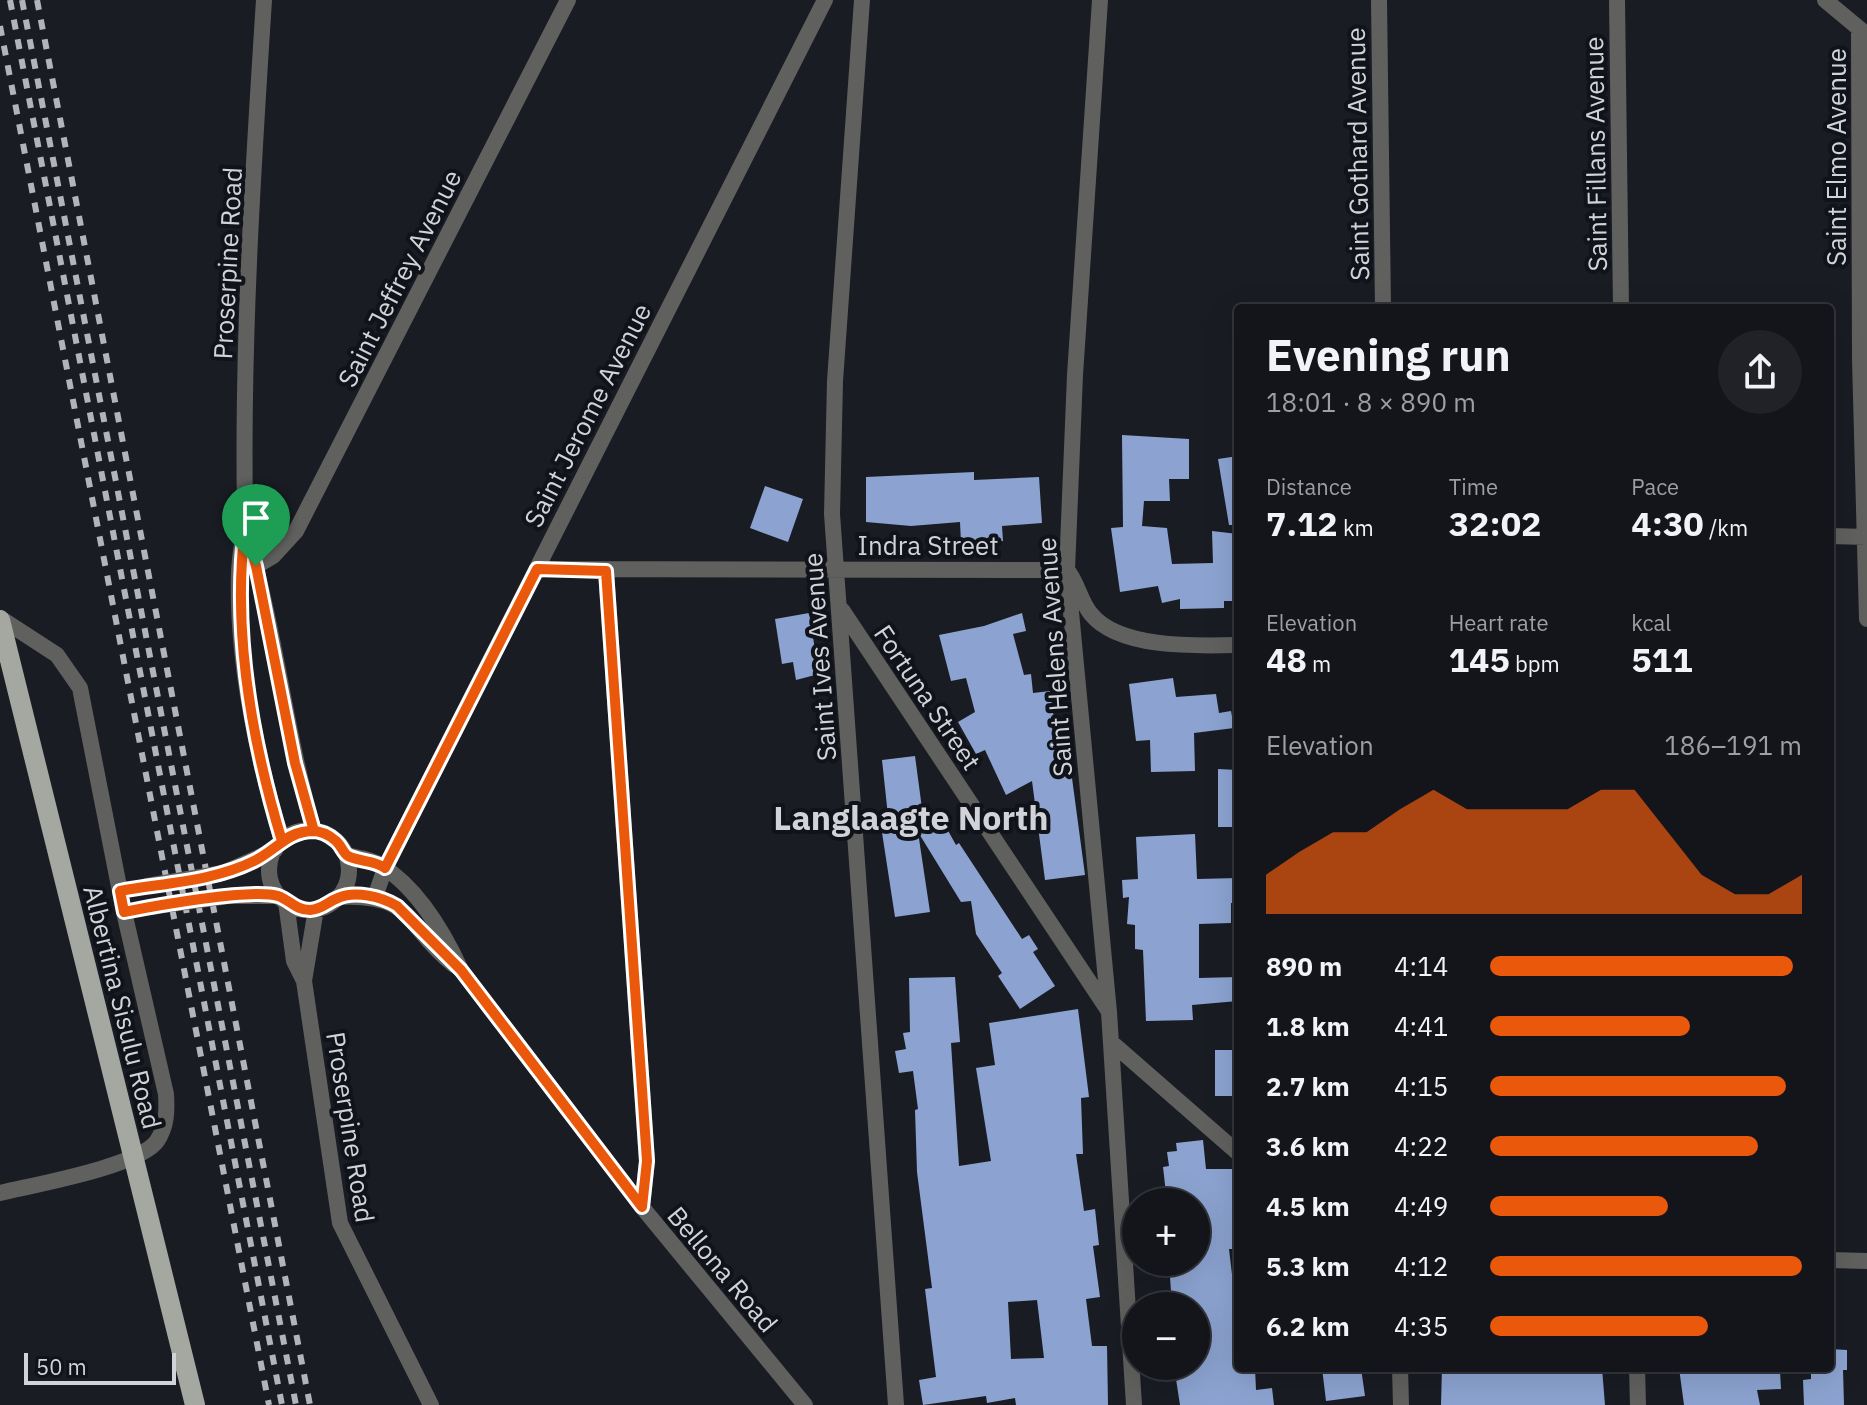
<!DOCTYPE html>
<html lang="en">
<head>
<meta charset="utf-8">
<style>
  body { margin:0; font-family:"IBM Plex Sans",sans-serif; background:#202227; color:#f1f3f6; height:100vh; display:flex; flex-direction:column; font-size:30px; white-space:nowrap }
  * { box-sizing:border-box; margin:0 }
  p { font-size:26px; color:#9d9fa2 }
  .icon { flex:none; width:44px; height:44px; fill:none; stroke:currentColor; stroke-width:2; stroke-linecap:round; stroke-linejoin:round }
  .map { position:relative; flex:1; overflow:hidden }
  .details { position:absolute; left:1234px; top:304px; width:600px; height:1068px; display:flex; flex-direction:column; background:#13151a; border-radius:8px; box-shadow:0 8px 32px #0002,0 0 0 2px #323439 }
  .details>* { flex:none }
  .fabs { position:absolute; left:1122px; top:1188px; display:grid; gap:16px }
  .fabs a { display:grid; place-items:center; width:88px; height:88px; border-radius:50%; background:#13151a; box-shadow:0 8px 32px #0002,0 0 0 2px #323439; font-size:40px }
  .scale { position:absolute; left:24px; bottom:20px; width:152px; box-sizing:border-box; padding-left:8px; border:4px solid #d1d3d8; border-top:0; font-size:22px; line-height:28px; white-space:nowrap; color:#d1d3d8; -webkit-text-stroke:6px #101319; paint-order:stroke }
  .pin { position:absolute; display:grid; place-items:center; width:68px; height:68px; color:#fff; margin:-82px -34px; border-radius:50% 50% 50% 0; rotate:-45deg; box-shadow:0 0 8px #0007 }
  .pin .icon { rotate:45deg }
  .round { display:grid; place-items:center; flex:none; width:84px; height:84px; border-radius:42px; background:#202227 }
  .head { display:flex; align-items:center; justify-content:space-between; height:136px; padding:0 32px }
  h1 { font-size:44px; font-weight:700; line-height:60px }
  .metrics { display:grid; grid-template-columns:repeat(3,1fr); gap:12px; height:136px; padding:8px 32px }
  .metrics div { display:grid; align-content:center }
  .metrics b { font-size:34px; font-weight:700 }
  .metrics small { font-size:22px; font-weight:400 }
  .metrics p { font-size:22px }
  .chart { height:224px; padding:16px 32px }
  .chart p { display:flex; justify-content:space-between }
  .chart svg { width:100%; height:144px; margin-top:8px; fill:#ea580c; opacity:.7 }
  ul { padding:0 32px; list-style:none; font-size:26px }
  li { display:grid; grid-template-columns:128px 96px 1fr; align-items:center; height:60px }
  li i { height:20px; border-radius:10px; background:#ea580c }
  .map>svg:first-child { display:block }
  .building { fill:#8ca3d1; fill-rule:evenodd }
  .lines { fill:none; stroke-linecap:round; stroke-linejoin:round }
  .street { stroke:#60615e; stroke-width:16 }
  .primary { stroke:#a5a8a0; stroke-width:20 }
  .rail { stroke:#b2b4b9; stroke-width:6; stroke-dasharray:10 10; stroke-linecap:butt }
  .street-bridge { stroke:#60615e; stroke-width:16 }
  .route-casing { stroke:#fff; stroke-width:16 }
  .route { stroke:#ea580c; stroke-width:10 }
  .labels { text-anchor:middle; dominant-baseline:central; stroke-width:8; stroke-linejoin:round; paint-order:stroke }
  .street-label { font-size:26px; fill:#d1d3d8; stroke:#101319 }
  .district-label { font-size:34px; font-weight:bold; fill:#d1d3d8; stroke:#101319 }
</style>
</head>
<body>
<div class="map">
<svg width="1867" height="1405" viewBox="0 0 1867 1405">
  <rect width="100%" height="100%" fill="#191c23"/>
  <path class="building" d="M1122,435L1189,439V479H1169L1170,501H1144L1142,526L1167,528L1172,564L1213,563L1212,531L1238,534V601H1224V608L1180,609V599L1162,603L1158,586L1120,592L1111,528L1123,527Z
    M1238,456V525H1229L1218,459Z
    M974,472V480L1039,477L1042,523L1002,526L1003,541L961,543L960,522L911,526L866,522V477Z
    M765,486L803,499L788,542L750,528Z
    M809,613L819,674L796,680L793,662L782,664L775,619Z
    M1022,613L1026,631L1013,634L1024,675L1031,674L1033,693L1050,691L1059,755L1066,754L1068,778H1072L1085,875L1045,880L1032,781L1006,795L985,750L976,754L958,722L975,712L966,678L951,681L939,635L984,626Z
    M1173,678L1176,697L1216,694L1219,713L1231,711L1234,728L1194,733L1195,771L1151,772L1150,740L1136,741L1129,684Z
    M915,756L923,816L936,809L956,845L959,843L1022,939L1029,935L1038,949L1033,952L1055,986L1020,1009L998,976L1002,973L976,934L971,901L961,902L918,832L930,912L895,917L881,826L889,825L882,760Z
    M1218,769L1238,770V827H1218Z
    M1195,834L1197,879L1238,878V903H1231V923L1199,924V978L1238,977V1001L1192,1005L1193,1020L1146,1021L1143,950L1135,949V925L1127,924L1129,897L1123,898L1122,880L1138,879L1136,837Z
    M955,977L960,1042L951,1043L959,1166L991,1161L976,1068L995,1065L989,1023L1078,1009L1089,1097L1081,1098L1083,1154H1076L1084,1211L1095,1209L1099,1245L1093,1246L1100,1297L1086,1299L1092,1346H1107L1108,1405H1016L1015,1398L987,1403L986,1396L923,1405L919,1380L936,1377L925,1289L932,1288L917,1172L915,1110L918,1109L913,1071L899,1073L895,1051L906,1049L903,1033L910,1032L909,978ZM1037,1300L1044,1358L1011,1359L1008,1302Z
    M1215,1050H1238V1096H1215Z
    M1203,1140L1206,1169H1238V1249H1229L1233,1283H1238V1368H1255L1256,1390L1272,1388L1274,1405H1180L1174,1366H1196V1306H1172L1169,1262H1196V1202H1167L1163,1167L1169,1166L1167,1152L1177,1151L1176,1143Z
    M1830,1349L1847,1350V1370H1843L1844,1405H1804L1803,1380L1811,1379V1368H1830Z
    M1322,1368H1361L1365,1396L1326,1401Z
    M1442,1368H1602L1605,1405H1441Z
    M1679,1368H1712L1715,1374L1780,1371L1781,1389L1757,1390L1760,1405H1684Z"/>
  <g class="lines">
    <path class="street" d="M264,0C253,170 242,341 245,511C245,531 240,551 239,571C236,657 257,759 282,841
      M862,0L835,381L832,514L896,1405
      M1100,0L1075,375L1067,570L1109,1012L1134,1405
      M1379,0L1383,308
      M1617,0L1621,308
      M1825,0L1867,35
      M1859,30L1860,360L1867,619
      M246,533C276,631 285,733 314,831
      M1830,536L1867,537
      M256,566L273,556L296,531L568,0
      M537,569L1067,570C1078,583 1080,601 1091,614C1119,649 1197,646 1238,645
      M606,571L647,1161L642,1207
      M842,610L1108,1010
      M0,618L57,655L80,688L124,912L166,1094C167,1111 167,1126 157,1141C140,1166 33,1185 0,1193
      M269 870a40 40 0 1 1 80 0a40 40 0 1 1-80 0Z
      M346,855C358,858 372,859 382,866C417,888 444,933 461,970L642,1207L805,1405
      M223,873L275,850
      M228,896H279
      M338,897C416,893 404,926 454,965
      M375,897L385,868L825,0
      M286,902L294,961L303,979
      M316,909L304,981L340,1223L431,1405
      M1111,1042L1238,1153
      M1830,1260L1867,1261
      M1400,1368L1401,1405
      M1637,1368L1638,1405"/>
    <path class="primary" d="M0,620L195,1405"/>
    <path class="rail" d="M10,0L282,1405
      M22,0L296,1405
      M37,0L310,1405
      M0,26L269,1405"/>
    <path class="street-bridge" d="M147,886L223,873
      M150,907L228,896"/>
  </g>
  <g class="lines">
    <g class="route-casing">
      <path id="route" d="M256,566L295,763L314,831C288,831 276,850 254,861C214,881 164,883 120,891L124,912C154,906 252,888 278,896C290,900 295,910 310,910C323,909 327,902 338,898C355,890 382,897 397,906L461,970L642,1207L647,1161L606,571L537,569L385,868C374,860 360,862 348,856C343,853 341,845 336,841C319,826 299,829 282,841C252,742 232,631 245,528L256,566"/>
    </g>
    <use href="#route" class="route"/>
  </g>
  <g class="labels">
    <g class="street-label">
      <text transform="translate(1357 154) rotate(-91)">Saint Gothard Avenue</text>
      <text transform="translate(1595 154) rotate(-91)">Saint Fillans Avenue</text>
      <text transform="translate(1836 157) rotate(-90)">Saint Elmo Avenue</text>
      <text transform="translate(227 263) rotate(-87)">Proserpine Road</text>
      <text transform="translate(399 278) rotate(-63)">Saint Jeffrey Avenue</text>
      <text transform="translate(587 415) rotate(-63)">Saint Jerome Avenue</text>
      <text x="928" y="545">Indra Street</text>
      <text transform="translate(819 657) rotate(-94)">Saint Ives Avenue</text>
      <text transform="translate(1054 657) rotate(-94)">Saint Helens Avenue</text>
      <text transform="translate(928 697) rotate(56)">Fortuna Street</text>
      <text transform="translate(123 1007) rotate(76)">Albertina Sisulu Road</text>
      <text transform="translate(351 1127) rotate(81)">Proserpine Road</text>
      <text transform="translate(723 1269) rotate(50)">Bellona Road</text>
    </g>
    <g class="district-label">
      <text x="911" y="817">Langlaagte North</text>
    </g>
  </g>
</svg>
<div class="fabs">
<a>+</a>
<a>−</a>
</div>
<div class="scale">50 m</div>
<div class="pin" style="left:256px;top:566px;background:#1e9e55"><svg class="icon" aria-label="arrive" viewBox="0 0 24 24"><path d="M6 21V4h12l-3 4 3 4H6"/></svg></div>
<section class="details">
<div class="head"><div><h1>Evening run</h1><p>18:01 · 8 × 890 m</p></div><a class="round"><svg class="icon" aria-label="share" viewBox="0 0 24 24"><path d="M12 15V3M7 8l5-5 5 5M5 13v7h14v-7"/></svg></a></div>
<div class="metrics">
<div><p>Distance</p><b>7.12<small> km</small></b></div>
<div><p>Time</p><b>32:02</b></div>
<div><p>Pace</p><b>4:30<small> /km</small></b></div>
</div>
<div class="metrics">
<div><p>Elevation</p><b>48<small> m</small></b></div>
<div><p>Heart rate</p><b>145<small> bpm</small></b></div>
<div><p>kcal</p><b>511</b></div>
</div>
<div class="chart"><p><span>Elevation</span>186–191 m</p>
<svg viewBox="0 0 160 44" preserveAspectRatio="none"><path d="M0 44V32L10 25L20 19L30 19L40 12L50 6L60 12L70 12L80 12L90 12L100 6L110 6L120 19L130 32L140 38L150 38L160 32V44z"/></svg>
</div>
<ul>
<li><b>890 m</b>4:14<i style="width:97%"></i></li>
<li><b>1.8 km</b>4:41<i style="width:64%"></i></li>
<li><b>2.7 km</b>4:15<i style="width:95%"></i></li>
<li><b>3.6 km</b>4:22<i style="width:86%"></i></li>
<li><b>4.5 km</b>4:49<i style="width:57%"></i></li>
<li><b>5.3 km</b>4:12<i style="width:100%"></i></li>
<li><b>6.2 km</b>4:35<i style="width:70%"></i></li>
</ul>
</section>
</div>
</body>
</html>
